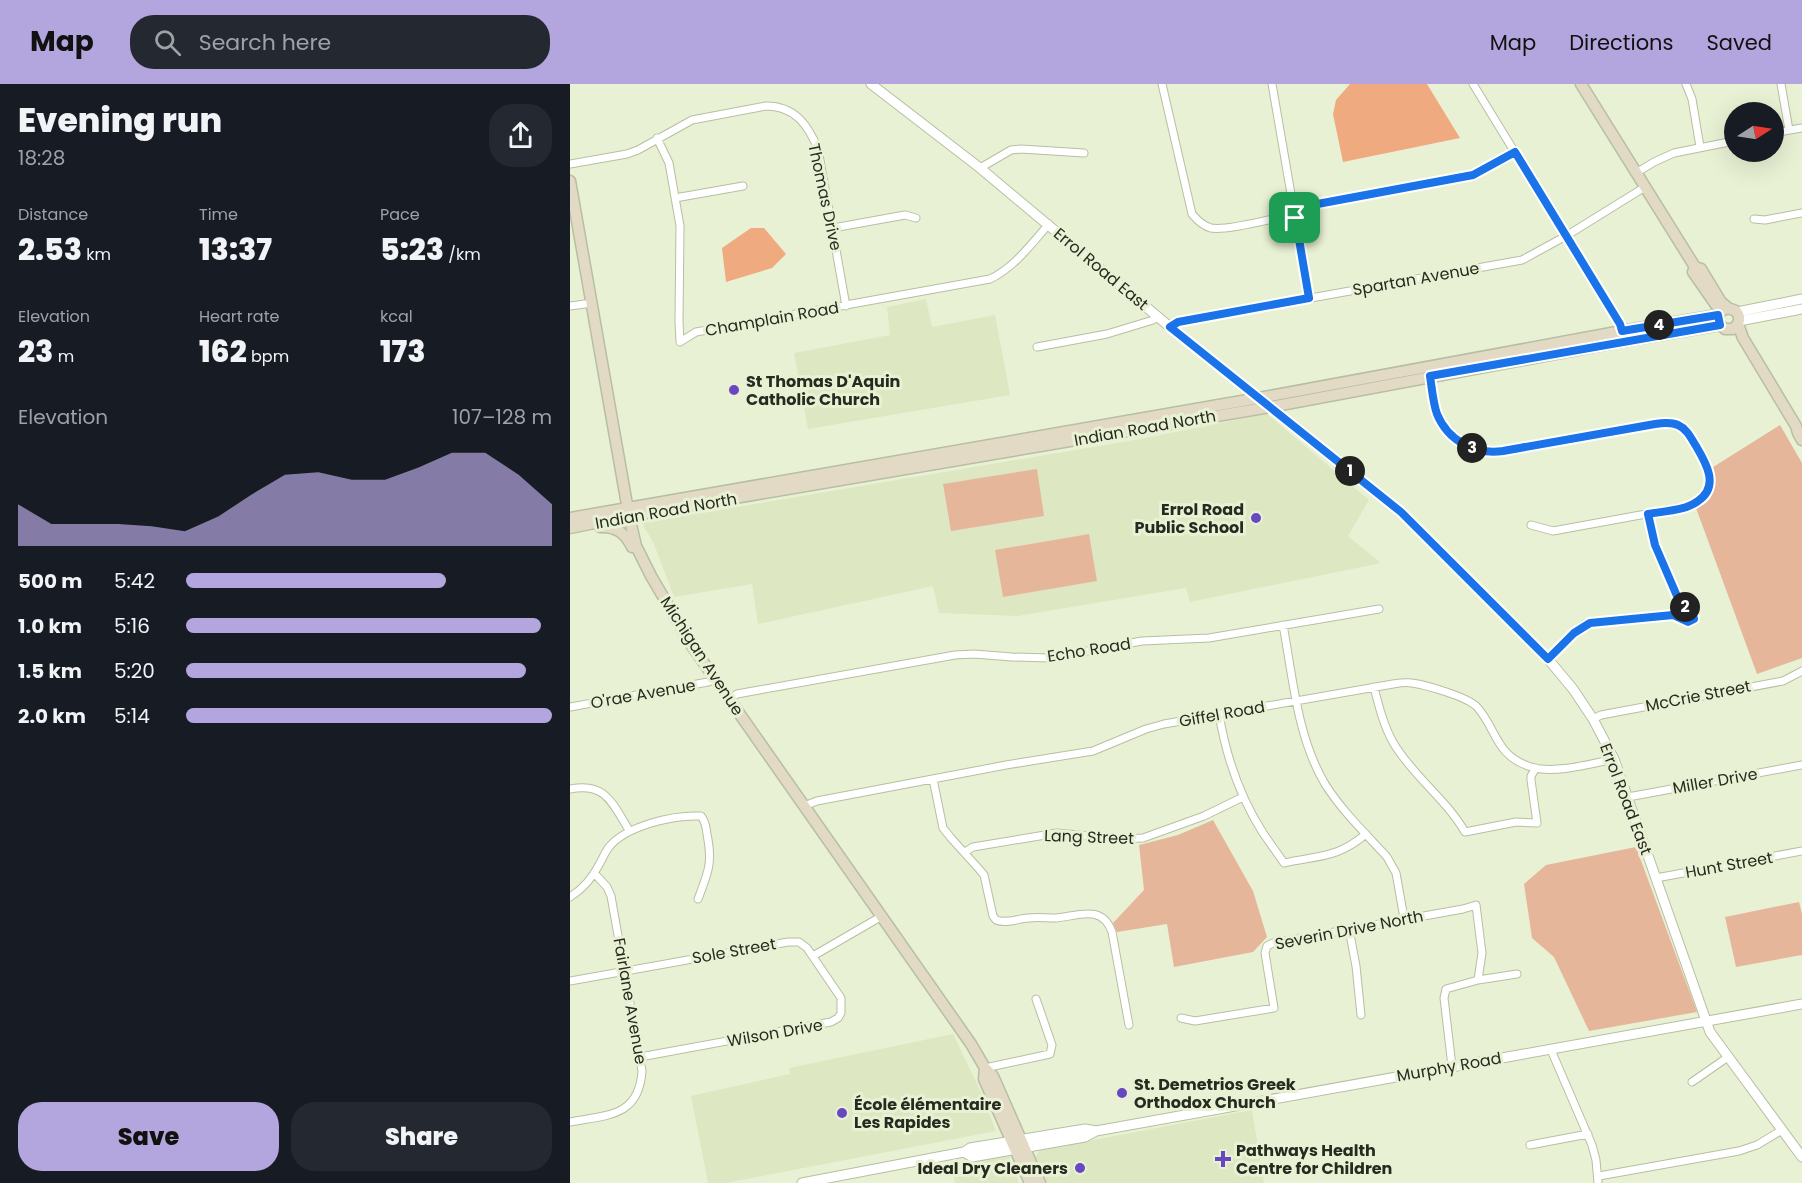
<!DOCTYPE html>
<html lang="en">
<head>
<meta charset="utf-8">
<style>
  body { margin:0; font-family:Poppins,sans-serif; background:#242831; color:#f1f3f6; height:100vh; display:flex; flex-direction:column; font-size:22px; white-space:nowrap }
  * { box-sizing:border-box; margin:0 }
  p { font-size:20px; color:#9ea1a6 }
  .icon { flex:none; width:33px; height:33px; fill:none; stroke:currentColor; stroke-width:2; stroke-linecap:round; stroke-linejoin:round }
  .map { position:relative; flex:1; overflow:hidden }
  .sheet { display:flex; flex-direction:column; background:#171b24; width:570px }
  .sheet>* { flex:none }
  .needle { width:39px; rotate:78deg }
  .fabs { position:absolute; left:1154px; top:18px; display:grid; gap:12px }
  .fabs a { display:grid; place-items:center; width:60px; height:60px; border-radius:50%; background:#171b24; box-shadow:0 6px 24px #0002; font-size:30px }
  .pin { position:absolute; display:grid; place-items:center; width:51px; height:51px; color:#fff; margin:-26px; border-radius:12px; box-shadow:0 3px 9px #0006 }
  .km { position:absolute; width:30px; height:30px; margin:-15px; border-radius:50%; background:#222; color:#fff; font-size:16px; line-height:30px; text-align:center }
  .round { display:grid; place-items:center; flex:none; width:63px; height:63px; border-radius:24px; background:#242831 }
  .summary { display:flex; align-items:center; justify-content:space-between; height:102px; padding:0 18px }
  h1 { font-size:33px; font-weight:800; line-height:45px }
  .figures { display:grid; grid-template-columns:repeat(3,1fr); gap:9px; height:102px; padding:6px 18px }
  .figures div { display:grid; align-content:center }
  .figures b { font-size:30px; font-weight:800 }
  .figures small { font-size:16px; font-weight:400 }
  .figures p { font-size:16px }
  .chart { height:168px; padding:12px 18px }
  .chart p { display:flex; justify-content:space-between }
  .chart svg { width:100%; height:108px; margin-top:6px; fill:#b3a6de; opacity:.7 }
  .button { display:flex; gap:12px; margin-top:auto; padding:12px 18px }
  .button a { flex:1; height:69px; border-radius:24px; background:#b3a6de; color:#111; font-size:24px; font-weight:800; line-height:69px; text-align:center }
  .button a+a { background:#242831; color:#f1f3f6 }
  ul { padding:0 18px; list-style:none; font-size:20px }
  li { display:grid; grid-template-columns:96px 72px 1fr; align-items:center; height:45px }
  li i { height:15px; border-radius:8px; background:#b3a6de }
  header { display:flex; align-items:center; gap:36px; box-sizing:border-box; height:84px; padding:0 30px; background:#b3a6de; color:#111 }
  header strong { font-size:28px }
  nav { display:flex; gap:33px; margin-inline-start:auto; font-size:21px }
  .search { width:420px; height:54px; background:#242831; display:flex; align-items:center; gap:15px; box-sizing:border-box; padding:0 21px; border-radius:24px; color:#9ea1a6; font-size:22px }
  main { display:flex; flex:1; min-height:0 }
  .map>svg:first-child { display:block }
  .built { fill:#dde7c2 }
  .green { fill:#e6b69b }
  .forest { fill:#f0aa80 }
  .lines { fill:none; stroke-linecap:round; stroke-linejoin:round }
  .minor-casing { stroke:#b7bfa3; stroke-width:9 }
  .tertiary-casing { stroke:#b7bfa3; stroke-width:11 }
  .secondary-casing { stroke:#b7bfa3; stroke-width:13 }
  .minor { stroke:#fff; stroke-width:7 }
  .tertiary { stroke:#fff; stroke-width:9 }
  .secondary { stroke:#e3dac6; stroke-width:10 }
  .route-casing { stroke:#fff; stroke-width:12 }
  .route { stroke:#1a73e8; stroke-width:8 }
  .poi-dot { fill:#6848c1; stroke:#e9f1d4; stroke-width:2 }
  .labels { text-anchor:middle; dominant-baseline:central; stroke-width:6; stroke-linejoin:round; paint-order:stroke }
  .street-label { font-size:16px; fill:#272a1f; stroke:#e9f1d4 }
  .poi-label { font-size:16px; font-weight:bold; fill:#272a1f; stroke:#e9f1d4; text-anchor:start }
</style>
</head>
<body>
<header>
<strong>Map</strong>
<div class="search"><svg class="icon" aria-label="search" viewBox="0 0 24 24"><circle cx="10" cy="10" r="6"/><path d="M15 15l6 6"/></svg>Search here</div>
<nav><a>Map</a><a>Directions</a><a>Saved</a></nav>
</header>
<main>
<section class="sheet">
<div class="summary"><div><h1>Evening run</h1><p>18:28</p></div><a class="round"><svg class="icon" aria-label="share" viewBox="0 0 24 24"><path d="M12 15V3M7 8l5-5 5 5M5 13v7h14v-7"/></svg></a></div>
<div class="figures">
<div><p>Distance</p><b>2.53<small> km</small></b></div>
<div><p>Time</p><b>13:37</b></div>
<div><p>Pace</p><b>5:23<small> /km</small></b></div>
</div>
<div class="figures">
<div><p>Elevation</p><b>23<small> m</small></b></div>
<div><p>Heart rate</p><b>162<small> bpm</small></b></div>
<div><p>kcal</p><b>173</b></div>
</div>
<div class="chart"><p><span>Elevation</span>107–128 m</p>
<svg viewBox="0 0 160 44" preserveAspectRatio="none"><path d="M0 44V27L10 35L20 35L30 35L40 36L50 38L60 32L70 23L80 15L90 14L100 17L110 17L120 12L130 6L140 6L150 15L160 27V44z"/></svg>
</div>
<ul>
<li><b>500 m</b>5:42<i style="width:71%"></i></li>
<li><b>1.0 km</b>5:16<i style="width:97%"></i></li>
<li><b>1.5 km</b>5:20<i style="width:93%"></i></li>
<li><b>2.0 km</b>5:14<i style="width:100%"></i></li>
</ul>
<div class="button"><a>Save</a><a>Share</a></div>
</section>
<div class="map">
<svg width="1232" height="1099" viewBox="0 0 1232 1099">
  <rect width="100%" height="100%" fill="#e9f1d4"/>
  <path class="built" d="M356,215L362,243L425,231L440,311L238,345L224,269L320,251L317,223Z
    M697,330L799,416L778,452L811,479L620,518L616,504L448,532L369,529L363,502L188,540L182,500L104,513L84,460L72,439L570,355Z
    M383,950L410,1006L426,1047L156,1099H138L121,1012L220,990L219,984Z
    M682,1026L694,1099H476L465,1074L470,1066Z
    M439,1072L449,1099H385L381,1081Z"/>
  <path class="green" d="M1210,341L1232,379V574L1187,590L1126,424C1148,416 1142,404 1140,385Z
    M467,385L474,432L381,447L373,400Z
    M519,450L527,497L433,513L425,466Z
    M643,736L683,807L697,853L683,868L604,883L597,840L547,848L543,839L574,806L569,761L608,751Z
    M1066,763L1127,928L1019,947L984,873L962,854L954,800L976,781Z
    M1229,818L1232,830V871L1166,883L1155,833Z"/>
  <path class="forest" d="M780,0H857L890,54L773,78L763,30L766,16Z
    M181,144H194L216,170L202,184L156,198L152,164Z"/>
  <g class="lines">
    <g class="minor-casing">
      <path id="minor" d="M592,0L622,130C627,136 633,142 641,144C656,147 702,135 719,131L724,126L729,123L903,91L945,68
        M702,0L739,214
        M903,0L1050,240L1053,249
        M1116,0L1122,15L1130,63
        M1211,0L1219,46
        M1203,49L1232,44
        M87,54L99,79L110,142L109,238L110,258L126,248L420,195C445,183 461,160 479,140
        M0,80L57,70L68,66L122,36L196,22C225,22 238,41 248,65L276,222
        M410,84L441,66L451,65L514,69
        M1066,89L1084,78L1104,69L1164,57
        M105,114L173,102
        M1184,135L1195,136L1232,129
        M263,144L335,131L346,134
        M0,222L22,219
        M600,243L608,238L952,176L996,152L1075,103
        M467,263L537,250L583,236L588,232
        M860,291C862,304 862,317 867,329C875,354 901,368 926,368L1085,340C1099,338 1108,339 1118,350C1135,377 1158,407 1114,423L983,447L961,441
        M713,541C723,594 727,653 755,700C772,727 796,750 817,773L826,789L834,834
        M978,575L1015,540L1033,537L1103,531L1111,534L1117,538H1121L1124,535L1122,527L1110,519L1085,461L1078,430
        M804,603C809,623 814,643 824,660C844,693 876,715 895,748L946,738L967,739L961,696V692L966,684
        M159,615L167,610L385,571L404,570L442,573L479,574L572,557L639,554L809,525
        M0,623L138,598L145,595
        M649,630C656,672 670,713 693,749C700,759 707,769 714,779C749,771 766,775 796,750
        M1023,635L1031,631L1213,597L1232,587
        M363,695L373,744L381,754L409,785L414,791L423,832L426,836C436,840 447,835 458,834C467,833 476,834 486,834C508,832 532,820 542,848L559,941
        M0,705C36,698 42,719 59,746
        M1058,713L1232,681
        M234,722L247,717L436,681L523,667L576,645L594,640L823,600C829,599 836,598 842,599C856,601 898,613 907,623C927,645 925,672 961,683C984,690 1021,680 1044,675
        M395,768L403,763L487,749L551,755L573,754L634,732L673,713
        M1086,794L1232,767
        M0,813C13,805 23,793 30,779C33,774 35,768 39,763C56,742 103,731 129,732H131C136,738 136,744 137,750C143,779 138,789 128,815
        M779,845L786,882L791,931
        M243,872L312,832
        M0,897L218,858H229L237,864L271,914V929L268,934L261,938L70,973
        M611,934L625,937L704,924L695,869L697,862L703,859L893,825L906,821L912,869L908,896
        M981,966L1022,1061L1026,1076L1028,1099
        M882,982L874,914L876,905L908,896L947,890
        M415,984L480,970L482,961L466,915
        M1122,998L1158,973
        M0,1038C37,1031 69,1033 72,987L41,812L37,803L24,789
        M960,1061L1018,1050
        M1029,1092L1169,1067L1187,1061L1212,1046"/>
    </g>
    <g class="tertiary-casing">
      <path id="tertiary" d="M301,0L410,84L600,243L831,428L978,575L1003,605L1023,635L1044,675L1140,948L1232,1073
        M1167,228L1232,215
        M1169,237L1232,225
        M394,1068L402,1073L515,1053L526,1047
        M232,1099L394,1068L400,1064L515,1045L526,1047L1232,920"/>
    </g>
    <g class="secondary-casing">
      <path id="secondary" d="M1011,0L1125,183L1131,185L1151,218L1158,224
        M0,97L59,432L66,462L81,492L122,562L401,960L415,984L423,992L470,1099
        M1125,183L1123,188L1146,221
        M1168,240L1173,254L1226,342L1228,349L1232,356
        M0,434L689,314L1052,247L1148,231L1151,227L1158,224L1166,227C1171,233 1170,240 1163,245H1155L1149,240L1148,231
        M30,443C46,442 55,449 62,463
        M0,444L59,432L700,323L1055,257L1150,241
        M415,984L414,995L460,1099"/>
    </g>
    <use href="#minor" class="minor"/>
    <use href="#tertiary" class="tertiary"/>
    <use href="#secondary" class="secondary"/>
  </g>
  <g class="lines">
    <g class="route-casing">
      <path id="route" d="M945,68L1050,240L1052,247L1148,231L1150,241L860,292C862,305 863,319 867,330C878,357 905,371 933,367L1085,340C1092,339 1101,338 1108,341C1117,345 1121,354 1126,362C1136,379 1150,402 1128,417C1115,427 1094,427 1078,430L1085,461L1110,519L1122,527L1124,535L1118,538L1103,531L1020,539L1004,549L978,575L831,428L600,243L608,238L739,214L724,126L726,124L903,91Z"/>
    </g>
    <use href="#route" class="route"/>
  </g>
  <g class="poi-dot">
    <circle cx="164" cy="306" r="6"/>
    <circle cx="686" cy="434" r="6"/>
    <circle cx="552" cy="1009" r="6"/>
    <circle cx="272" cy="1029" r="6"/>
    <path d="M650 1066h6v6h6v6h-6v6h-6v-6h-6v-6h6z"/>
    <circle cx="510" cy="1084" r="6"/>
  </g>
  <g class="labels">
    <g class="street-label">
      <text transform="translate(255 113) rotate(78)">Thomas Drive</text>
      <text transform="translate(531 185) rotate(40)">Errol Road East</text>
      <text transform="translate(846 195) rotate(-10)">Spartan Avenue</text>
      <text transform="translate(202 235) rotate(-10)">Champlain Road</text>
      <text transform="translate(575 344) rotate(-10)">Indian Road North</text>
      <text transform="translate(96 427) rotate(-10)">Indian Road North</text>
      <text transform="translate(519 566) rotate(-9)">Echo Road</text>
      <text transform="translate(132 572) rotate(57)">Michigan Avenue</text>
      <text transform="translate(73 610) rotate(-10)">O'rae Avenue</text>
      <text transform="translate(1128 612) rotate(-11)">McCrie Street</text>
      <text transform="translate(652 630) rotate(-10)">Giffel Road</text>
      <text transform="translate(1145 697) rotate(-10)">Miller Drive</text>
      <text transform="translate(1056 715) rotate(69)">Errol Road East</text>
      <text transform="translate(519 753) rotate(2)">Lang Street</text>
      <text transform="translate(1159 781) rotate(-10)">Hunt Street</text>
      <text transform="translate(779 846) rotate(-11)">Severin Drive North</text>
      <text transform="translate(164 867) rotate(-10)">Sole Street</text>
      <text transform="translate(60 917) rotate(80)">Fairlane Avenue</text>
      <text transform="translate(205 949) rotate(-10)">Wilson Drive</text>
      <text transform="translate(879 983) rotate(-10)">Murphy Road</text>
    </g>
    <g class="poi-label">
      <text x="176" y="297">St Thomas D'Aquin<tspan x="176" dy="18">Catholic Church</tspan></text>
      <text x="674" y="425" text-anchor="end">Errol Road<tspan x="674" dy="18">Public School</tspan></text>
      <text x="564" y="1000">St. Demetrios Greek<tspan x="564" dy="18">Orthodox Church</tspan></text>
      <text x="284" y="1020">École élémentaire<tspan x="284" dy="18">Les Rapides</tspan></text>
      <text x="666" y="1066">Pathways Health<tspan x="666" dy="18">Centre for Children</tspan></text>
      <text x="498" y="1084" text-anchor="end">Ideal Dry Cleaners</text>
    </g>
  </g>
</svg>
<div class="fabs">
<a><svg class="needle" viewBox="-14 -14 28 28"><path d="M0-13l5 13h-10z" fill="#e53935"/><path d="M0 13l5-13h-10z" fill="#9ea1a6"/></svg></a>
</div>
<div class="pin" style="left:725px;top:134px;background:#1e9e55"><svg class="icon" aria-label="arrive" viewBox="0 0 24 24"><path d="M6 21V4h12l-3 4 3 4H6"/></svg></div>
<b class="km" style="left:780px;top:387px">1</b>
<b class="km" style="left:1115px;top:523px">2</b>
<b class="km" style="left:902px;top:364px">3</b>
<b class="km" style="left:1089px;top:241px">4</b>
</div>
</main>
</body>
</html>
